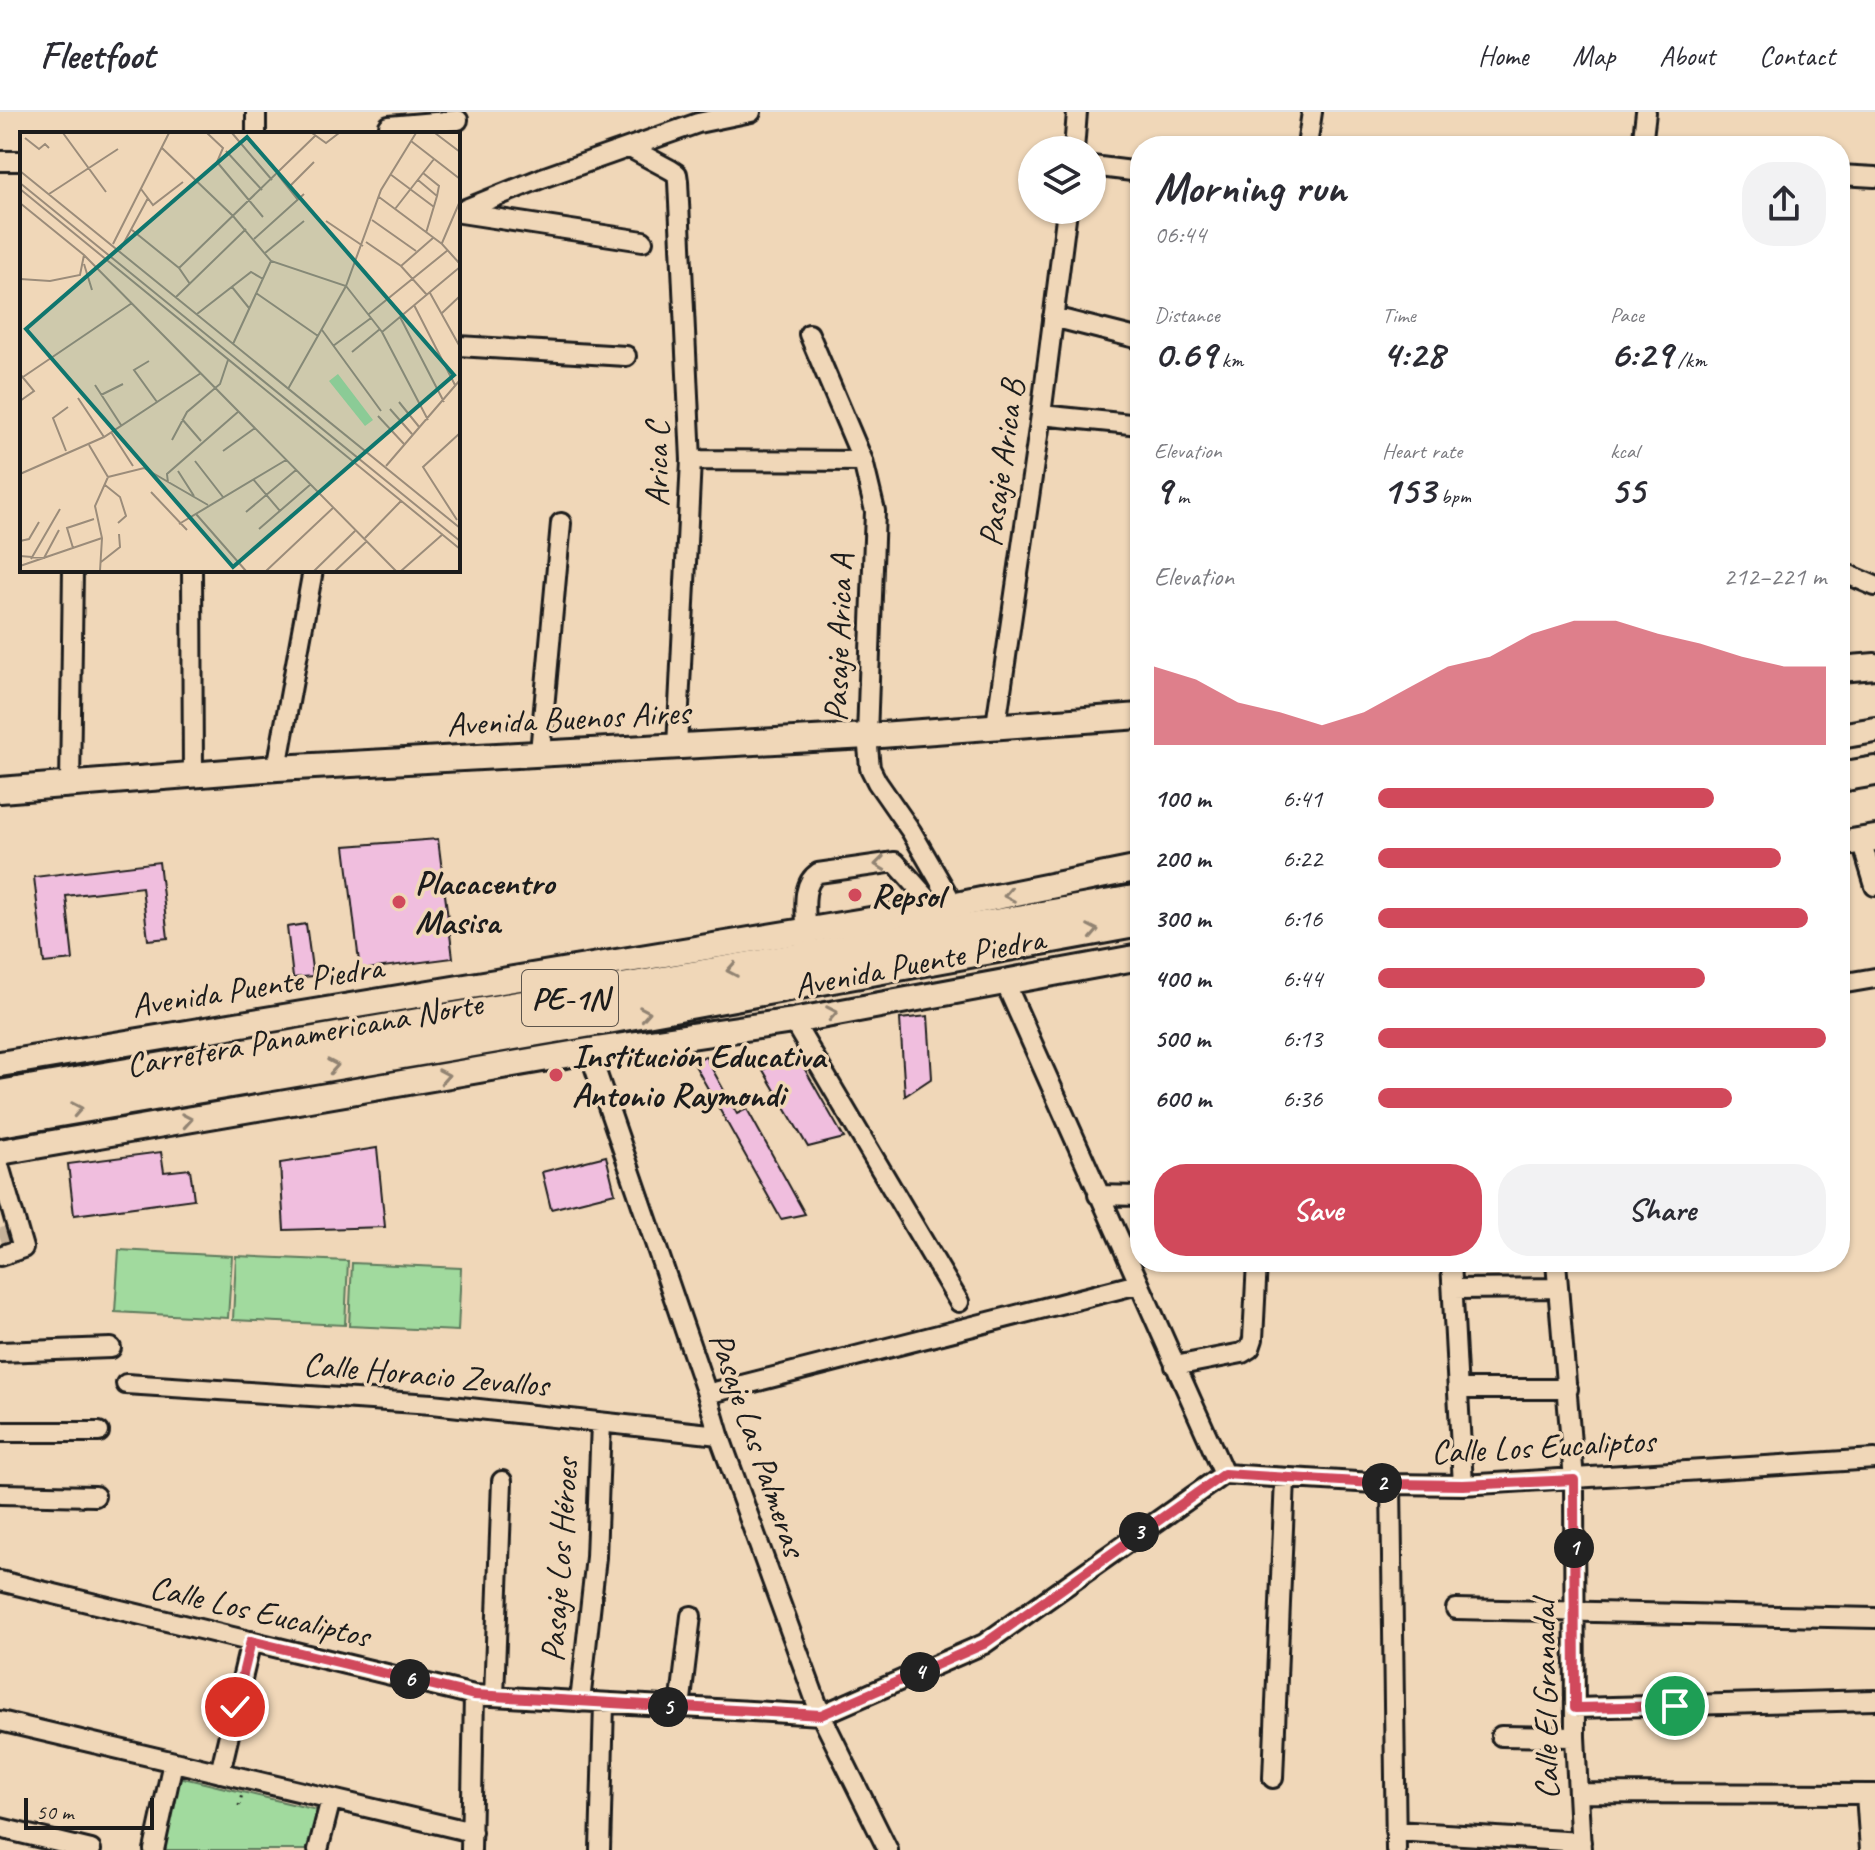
<!DOCTYPE html>
<html lang="en">
<head>
<meta charset="utf-8">
<style>
  body { margin:0; font-family:Caveat,sans-serif; background:#f2f2f3; color:#2b2b33; height:100vh; display:flex; flex-direction:column; font-size:30px; white-space:nowrap }
  * { box-sizing:border-box; margin:0 }
  p { font-size:26px; color:#7c7c81 }
  .icon { flex:none; width:44px; height:44px; fill:none; stroke:currentColor; stroke-width:2; stroke-linecap:round; stroke-linejoin:round }
  .map { position:relative; flex:1; overflow:hidden }
  .panel { position:absolute; left:1130px; top:24px; width:720px; height:1136px; display:flex; flex-direction:column; background:#fff; border-radius:32px; box-shadow:0 2px 6px #0004 }
  .panel>* { flex:none }
  .controls { position:absolute; left:1018px; top:24px; display:grid; gap:16px }
  .controls a { display:grid; place-items:center; width:88px; height:88px; border-radius:50%; background:#fff; box-shadow:0 2px 6px #0004; font-size:40px }
  .scale { position:absolute; left:24px; bottom:20px; width:130px; box-sizing:border-box; padding-left:8px; border:4px solid #1c1c1c; border-top:0; font-size:22px; line-height:28px; white-space:nowrap; color:#1c1c1c; -webkit-text-stroke:6px #f0d7b8; paint-order:stroke }
  .pin { position:absolute; display:grid; place-items:center; width:68px; height:68px; color:#fff; margin:-34px; border:4px solid #fff; border-radius:50%; box-shadow:0 2px 8px #0007 }
  .km { position:absolute; width:40px; height:40px; margin:-20px; border-radius:50%; background:#222; color:#fff; font-size:22px; line-height:40px; text-align:center }
  .round { display:grid; place-items:center; flex:none; width:84px; height:84px; border-radius:32px; background:#f2f2f3 }
  .overview { display:flex; align-items:center; justify-content:space-between; height:136px; padding:0 24px }
  h1 { font-size:44px; font-weight:700; line-height:60px }
  .stats { display:grid; grid-template-columns:repeat(3,1fr); gap:12px; height:136px; padding:8px 24px }
  .stats div { display:grid; align-content:center }
  .stats b { font-size:40px; font-weight:700 }
  .stats small { font-size:22px; font-weight:400 }
  .stats p { font-size:22px }
  .chart { height:224px; padding:16px 24px }
  .chart p { display:flex; justify-content:space-between }
  .chart svg { width:100%; height:144px; margin-top:8px; fill:#d1495b; opacity:.7 }
  .cta { display:flex; gap:16px; margin-top:auto; padding:16px 24px }
  .cta a { flex:1; height:92px; border-radius:32px; background:#d1495b; color:#fff; font-size:32px; font-weight:700; line-height:92px; text-align:center }
  .cta a+a { background:#f2f2f3; color:#2b2b33 }
  ul { padding:0 24px; list-style:none; font-size:26px }
  li { display:grid; grid-template-columns:128px 96px 1fr; align-items:center; height:60px }
  li i { height:20px; border-radius:10px; background:#d1495b }
  header { display:flex; align-items:center; gap:48px; box-sizing:border-box; height:112px; padding:0 40px; background:#fff; border-bottom:2px solid #e1e1e2 }
  header strong { font-size:38px }
  nav { display:flex; gap:44px; margin-inline-start:auto; font-size:28px }
  .map>svg:first-child { display:block }
  .green { fill:#a1da9e; stroke:#5e7b5d; stroke-width:2 }
  .building { fill:#f0bede; stroke:#1c1c1c; stroke-width:2 }
  .lines { fill:none; stroke-linecap:round; stroke-linejoin:round }
  .minor-tunnel { stroke:#c6b299; stroke-width:18; stroke-dasharray:18 9; stroke-linecap:butt }
  .minor-casing { stroke:#1c1c1c; stroke-width:24 }
  .major-casing { stroke:#1c1c1c; stroke-width:30 }
  .highway-casing { stroke:#1c1c1c; stroke-width:34 }
  .path { stroke:#1c1c1c; stroke-width:3; stroke-dasharray:2 6; stroke-linecap:butt }
  .minor { stroke:#f0d7b8; stroke-width:18 }
  .major { stroke:#f0d7b8; stroke-width:24 }
  .highway { stroke:#f0d7b8; stroke-width:28 }
  .oneway { stroke:#918372 }
  .route-casing { stroke:#fff; stroke-width:16 }
  .route { stroke:#d1495b; stroke-width:10 }
  .poi-dot { fill:#d1495b; stroke:#f0d7b8; stroke-width:3 }
  .labels { text-anchor:middle; dominant-baseline:central; stroke-width:7; stroke-linejoin:round; paint-order:stroke }
  .shield { fill:#f0d7b8; stroke:#5c544b; stroke-width:2 }
  .shield-label { font-size:32px; font-weight:bold; fill:#1c1c1c }
  .street-label { font-size:34px; fill:#1c1c1c; stroke:#f0d7b8 }
  .poi-label { font-size:34px; font-weight:bold; fill:#1c1c1c; stroke:#f0d7b8; text-anchor:start }
  .inset-road { fill:none; stroke:#9b8c7a; stroke-width:2 }
  .view { fill:#0f766e; fill-opacity:0.15; stroke:#0f766e; stroke-width:4 }
  .inset-edge { fill:none; stroke:#1c1c1c; stroke-width:4 }
</style>
</head>
<body>
<header>
<strong>Fleetfoot</strong>
<nav><a>Home</a><a>Map</a><a>About</a><a>Contact</a></nav>
</header>
<div class="map">
<svg width="1875" height="1738" viewBox="0 0 1875 1738">
  <rect width="100%" height="100%" fill="#f0d7b8"/>
  <filter id="ink" filterUnits="userSpaceOnUse"><feTurbulence type="fractalNoise" baseFrequency=".0125" numOctaves="2"/><feDisplacementMap in="SourceGraphic" scale="16" xChannelSelector="R" yChannelSelector="G"/><feConvolveMatrix kernelMatrix="1 2 1 2 8 2 1 2 1" color-interpolation-filters="sRGB"/></filter>
  <g filter="url(#ink)">
    <path class="green" d="M119,1138L232,1144L228,1206L115,1200Z
      M236,1144L348,1149L345,1213L233,1208Z
      M352,1151L461,1156L458,1219L349,1214Z
      M175,1664L321,1699L312,1738H159Z"/>
    <path class="building" d="M438,727L453,846L360,858L345,734Z
      M159,750L168,826L148,828L142,775L66,784L73,848L44,851L34,765Z
      M306,812L313,864L293,866L287,815Z
      M928,904L932,966L905,984L900,907Z
      M795,940L844,1026L808,1035L763,958Z
      M705,944L737,1002L747,997L805,1102L781,1107L693,950Z
      M377,1036L385,1115L284,1118L280,1051Z
      M161,1040L164,1060L190,1057L194,1087L74,1103L68,1052Z
      M606,1044L615,1081L551,1097L542,1060Z"/>
    <g class="lines">
      <path class="minor-tunnel" d="M0,1126L15,1120"/>
      <g class="minor-casing">
        <path id="minor" d="M389,14L458,8
          M256,22V0
          M1307,34L1312,0
          M1642,34L1646,0
          M630,36L671,58L677,62L678,69L691,348L677,635
          M1074,38L1077,0
          M0,49H22
          M1092,54L1140,60
          M1840,63L1875,65
          M458,100L542,66L698,11L751,0
          M461,101L643,129
          M1053,205L1140,227
          M809,222L863,349L875,399L867,624L870,656L877,670L911,719L960,804
          M458,234L626,244
          M1041,303L1140,313
          M691,348L863,349
          M192,458L193,664
          M1840,459L1875,474
          M996,613L1041,303L1067,98
          M540,640L561,411
          M277,656L313,458
          M70,673L73,458
          M1861,728L1875,774
          M806,828C808,807 798,774 818,761L895,750L943,804
          M1004,868L1224,1362
          M1840,872L1875,866
          M793,909L959,1190
          M589,939L707,1282L719,1323L821,1603L888,1738
          M0,1057L23,1136L0,1144
          M1098,1083L1140,1084
          M1451,1150L1463,1373
          M1556,1150L1574,1368L1575,1625L1581,1738
          M1453,1177L1558,1176
          M0,1240L111,1236
          M1175,1254L1242,1241L1250,1236L1253,1227L1257,1150
          M126,1272L432,1292L719,1323
          M1458,1277H1568
          M707,1282L1138,1172
          M0,1320H99
          M1391,1372L1396,1738
          M0,1382L95,1384
          M0,1469L474,1583L821,1603L984,1532L1224,1362L1391,1372L1463,1373L1875,1347
          M1456,1497L1875,1506
          M494,1584L502,1369
          M580,1590L596,1445L601,1311
          M680,1596L691,1504
          M1575,1596L1875,1588
          M0,1609L472,1720
          M1501,1624L1575,1625
          M220,1661L251,1529
          M1273,1666L1285,1366
          M1579,1681L1875,1682
          M1866,1682L1870,1738
          M0,1716L91,1738
          M1395,1719L1581,1730
          M154,1738L173,1650
          M318,1738L331,1687
          M471,1738L474,1583
          M600,1738L604,1592"/>
      </g>
      <g class="major-casing">
        <path id="major" d="M1840,557L1875,554
          M1840,624L1875,618
          M0,678L277,656L867,624L1140,604
          M1840,732L1875,726
          M0,952L937,797L1140,756
          M0,1040L589,939L793,909L1140,845"/>
      </g>
      <g class="highway-casing">
        <path id="highway" d="M1840,665L1875,659
          M0,983L1140,787
          M0,1010L591,910L1140,810"/>
      </g>
      <path class="path" d="M239,1694L242,1682"/>
      <use href="#minor" class="minor"/>
      <use href="#major" class="major"/>
      <use href="#highway" class="highway"/>
    </g>
    <defs><path id="oneway-chevron" d="M-2-3.5L2.5 0L-2 3.5" fill="none" stroke-width="1.6" stroke-linecap="round" stroke-linejoin="round" transform="scale(2)"/></defs>
    <g class="oneway">
      <use href="#oneway-chevron" transform="translate(880 752) rotate(173)"/>
      <use href="#oneway-chevron" transform="translate(1009 783) rotate(169)"/>
      <use href="#oneway-chevron" transform="translate(1093 819) rotate(-11)"/>
      <use href="#oneway-chevron" transform="translate(732 858) rotate(170)"/>
      <use href="#oneway-chevron" transform="translate(645 901) rotate(-10)"/>
      <use href="#oneway-chevron" transform="translate(832 901) rotate(-11)"/>
      <use href="#oneway-chevron" transform="translate(333 954) rotate(-10)"/>
      <use href="#oneway-chevron" transform="translate(444 964) rotate(-10)"/>
      <use href="#oneway-chevron" transform="translate(77 997) rotate(-10)"/>
      <use href="#oneway-chevron" transform="translate(187 1008) rotate(-10)"/>
    </g>
  </g>
  <g class="lines" filter="url(#ink)">
    <g class="route-casing">
      <path id="route" d="M235,1595L251,1529L474,1583L821,1603L984,1532L1224,1362L1391,1372L1463,1373L1574,1368L1575,1596L1675,1594"/>
    </g>
    <use href="#route" class="route"/>
  </g>
  <g class="poi-dot">
    <circle cx="855" cy="783" r="8"/>
    <circle cx="399" cy="790" r="8"/>
    <circle cx="556" cy="963" r="8"/>
  </g>
  <g class="labels">
    <rect class="shield" x="522" y="858" width="96" height="56" rx="6"/>
    <g class="shield-label">
      <text x="570" y="886">PE-1N</text>
    </g>
    <g class="street-label">
      <text transform="translate(1001 351) rotate(-82)">Pasaje Arica B</text>
      <text transform="translate(656 352) rotate(-90)">Arica C</text>
      <text transform="translate(838 526) rotate(-88)">Pasaje Arica A</text>
      <text transform="translate(568 606) rotate(-3)">Avenida Buenos Aires</text>
      <text transform="translate(919 850) rotate(-11)">Avenida Puente Piedra</text>
      <text transform="translate(257 874) rotate(-9)">Avenida Puente Piedra</text>
      <text transform="translate(304 922) rotate(-10)">Carretera Panamericana Norte</text>
      <text transform="translate(426 1262) rotate(5)">Calle Horacio Zevallos</text>
      <text transform="translate(758 1332) rotate(71)">Pasaje Las Palmeras</text>
      <text transform="translate(1543 1334) rotate(-3)">Calle Los Eucaliptos</text>
      <text transform="translate(559 1448) rotate(-86)">Pasaje Los Héroes</text>
      <text transform="translate(260 1499) rotate(13)">Calle Los Eucaliptos</text>
      <text transform="translate(1545 1588) rotate(-91)">Calle El Granadal</text>
    </g>
    <g class="poi-label">
      <text x="415" y="770">Placacentro<tspan x="415" dy="39">Masisa</tspan></text>
      <text x="871" y="783">Repsol</text>
      <text x="572" y="943">Institución Educativa<tspan x="572" dy="39">Antonio Raymondi</tspan></text>
    </g>
  </g>
  <g transform="translate(20 20)">
    <rect width="440" height="440" fill="#f0d7b8"/>
    <path d="M318,242L353,288L345,294L309,249Z" fill="#a1da9e"/>
    <path class="inset-road" d="M43,1L86,60M187,1L203,16L197,30L243,85M212,1L252,48M292,1L306,11L319,1M415,1L440,20M5,6L19,17L25,12L29,16M391,9L440,47M142,16L213,84L251,129L326,154L362,200L408,288M206,19L242,58M0,39L440,396M403,41L419,54L417,64M370,42L414,75M258,43L278,68M398,48L417,64L406,101M0,51L440,409M268,56L294,30M0,57L440,417M121,57L133,73L163,50M29,62L98,17M359,65L422,112L440,132M0,71L64,123L376,439M375,77L414,27M352,88L396,119M306,89L343,114M112,98L159,136L170,152M234,107L284,62M346,110L381,134L407,163M422,111L440,69M93,112L149,1M100,118L128,66M245,121L284,89M64,132L72,158M381,134L413,106M159,136L295,4M0,147L30,149L60,143L64,123M212,155L229,176M236,161L298,204M410,161L440,215M156,165L226,97M394,173L435,253M422,181L440,164M177,182L231,140L243,147M349,182L428,118M380,185L424,270M302,198L361,279M362,200L440,135M213,212L251,129M313,214L351,186M332,220L360,197M129,229L114,238L137,270M0,242L14,259L0,269M3,245L112,171M75,253L101,293M268,257L326,154L361,58L396,1M81,263L103,252M58,266L84,305M379,270L400,296M370,277L392,302M358,284L384,312M162,287L181,309M91,300L113,334M152,308L167,280L200,252L208,228M69,313L88,345M46,319L33,286L48,275M203,319L235,296M175,329L203,365M366,334L440,248M158,339L174,364M0,342L84,305L181,241M88,345L124,336L188,373M233,347L260,379M148,351L147,342L219,279M85,353L100,365L106,384L98,391M131,360L167,398M226,380L276,338M176,382L226,439M437,388L403,335L440,301M159,392L266,328M239,397L291,352M345,406L381,369M0,409L9,407L19,390M53,416L47,396L74,387M0,424L24,426L39,398M11,427L40,377M81,430L100,415L99,402M0,434L82,406M80,439L82,406L75,374L88,345M246,439L314,375M294,439L335,399M315,439L347,409M381,439L423,402"/>
    <path class="view" d="M227,5L434,243L213,435L6,197Z"/>
    <rect width="440" height="440" class="inset-edge"/>
  </g>
</svg>
<div class="controls">
<a><svg class="icon" aria-label="layers" viewBox="0 0 24 24"><path d="M12 4l9 5-9 5-9-5zM3 14l9 5 9-5"/></svg></a>
</div>
<div class="scale">50 m</div>
<div class="pin" style="left:1675px;top:1594px;background:#1e9e55"><svg class="icon" aria-label="arrive" viewBox="0 0 24 24"><path d="M6 21V4h12l-3 4 3 4H6"/></svg></div>
<div class="pin" style="left:235px;top:1595px;background:#d93025"><svg class="icon" aria-label="check" viewBox="0 0 24 24"><path d="M5 12l5 5 9-10"/></svg></div>
<b class="km" style="left:1574px;top:1436px">1</b>
<b class="km" style="left:1382px;top:1371px">2</b>
<b class="km" style="left:1139px;top:1420px">3</b>
<b class="km" style="left:920px;top:1560px">4</b>
<b class="km" style="left:668px;top:1595px">5</b>
<b class="km" style="left:410px;top:1567px">6</b>
<section class="panel">
<div class="overview"><div><h1>Morning run</h1><p>06:44</p></div><a class="round"><svg class="icon" aria-label="share" viewBox="0 0 24 24"><path d="M12 15V3M7 8l5-5 5 5M5 13v7h14v-7"/></svg></a></div>
<div class="stats">
<div><p>Distance</p><b>0.69<small> km</small></b></div>
<div><p>Time</p><b>4:28</b></div>
<div><p>Pace</p><b>6:29<small> /km</small></b></div>
</div>
<div class="stats">
<div><p>Elevation</p><b>9<small> m</small></b></div>
<div><p>Heart rate</p><b>153<small> bpm</small></b></div>
<div><p>kcal</p><b>55</b></div>
</div>
<div class="chart"><p><span>Elevation</span>212–221 m</p>
<svg viewBox="0 0 160 44" preserveAspectRatio="none"><path d="M0 44V20L10 24L20 31L30 34L40 38L50 34L60 27L70 20L80 17L90 10L100 6L110 6L120 10L130 13L140 17L150 20L160 20V44z"/></svg>
</div>
<ul>
<li><b>100 m</b>6:41<i style="width:75%"></i></li>
<li><b>200 m</b>6:22<i style="width:90%"></i></li>
<li><b>300 m</b>6:16<i style="width:96%"></i></li>
<li><b>400 m</b>6:44<i style="width:73%"></i></li>
<li><b>500 m</b>6:13<i style="width:100%"></i></li>
<li><b>600 m</b>6:36<i style="width:79%"></i></li>
</ul>
<div class="cta"><a>Save</a><a>Share</a></div>
</section>
</div>
</body>
</html>
